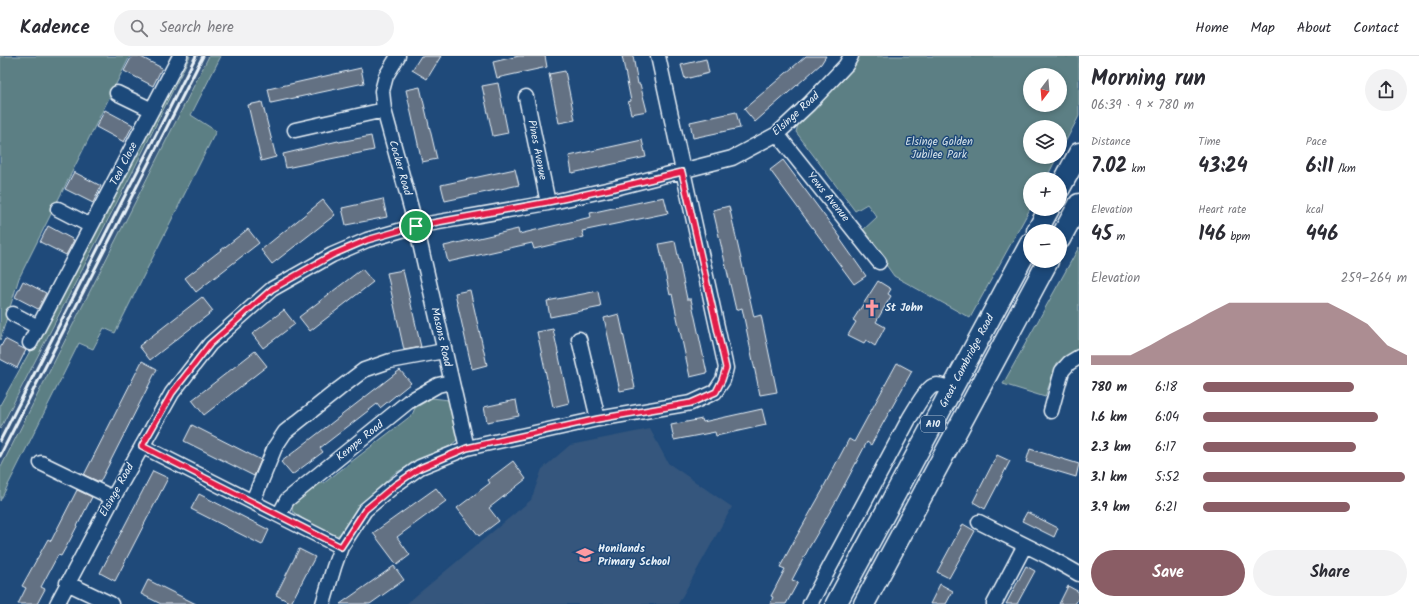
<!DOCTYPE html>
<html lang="en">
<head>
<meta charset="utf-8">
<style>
  body { margin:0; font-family:Kalam,sans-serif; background:#f2f2f3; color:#2b2b33; height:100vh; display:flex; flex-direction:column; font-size:15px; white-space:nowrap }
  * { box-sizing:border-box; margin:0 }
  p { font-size:13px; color:#7c7c81 }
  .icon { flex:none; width:22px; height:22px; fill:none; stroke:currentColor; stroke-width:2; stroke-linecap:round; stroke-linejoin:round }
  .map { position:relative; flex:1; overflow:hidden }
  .panel { display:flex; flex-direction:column; background:#fff; width:340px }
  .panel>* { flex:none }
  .needle { width:26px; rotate:196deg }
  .fabs { position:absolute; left:1023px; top:12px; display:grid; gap:8px }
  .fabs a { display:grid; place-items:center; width:44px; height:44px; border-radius:50%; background:#fff; box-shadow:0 2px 6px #0003; font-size:20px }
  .pin { position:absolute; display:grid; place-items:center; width:34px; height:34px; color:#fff; margin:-17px; border:2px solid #fff; border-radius:50%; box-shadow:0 1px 4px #0007 }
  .round { display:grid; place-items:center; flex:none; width:42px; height:42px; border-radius:21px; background:#f2f2f3 }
  .summary { display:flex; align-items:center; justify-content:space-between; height:68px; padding:0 12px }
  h1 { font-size:22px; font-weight:700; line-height:30px }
  .figures { display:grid; grid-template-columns:repeat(3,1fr); gap:6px; height:68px; padding:4px 12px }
  .figures div { display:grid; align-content:center }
  .figures b { font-size:20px; font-weight:700 }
  .figures small { font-size:11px; font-weight:400 }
  .figures p { font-size:11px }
  .chart { height:112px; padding:8px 12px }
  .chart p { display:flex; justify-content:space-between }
  .chart svg { width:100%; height:72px; margin-top:4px; fill:#8a5d65; opacity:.7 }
  .cta { display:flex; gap:8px; margin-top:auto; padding:8px 12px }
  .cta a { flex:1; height:46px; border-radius:24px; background:#8a5d65; color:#fff; font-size:16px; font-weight:700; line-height:46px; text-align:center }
  .cta a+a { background:#f2f2f3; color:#2b2b33 }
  ul { padding:0 12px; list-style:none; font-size:13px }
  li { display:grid; grid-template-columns:64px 48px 1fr; align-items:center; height:30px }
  li i { height:10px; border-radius:5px; background:#8a5d65 }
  header { display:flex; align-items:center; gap:24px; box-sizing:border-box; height:56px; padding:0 20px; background:#fff; border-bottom:1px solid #e1e1e2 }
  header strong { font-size:19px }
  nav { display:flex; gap:22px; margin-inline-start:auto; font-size:14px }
  .search { width:280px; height:36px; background:#f2f2f3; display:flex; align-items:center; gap:10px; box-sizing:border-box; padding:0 14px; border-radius:22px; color:#7c7c81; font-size:15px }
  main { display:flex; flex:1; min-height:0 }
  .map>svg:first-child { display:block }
  .built { fill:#34567d }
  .green { fill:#5b7f84; stroke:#a2b8be; fill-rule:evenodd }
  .building { fill:#647183; stroke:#e8f1f8 }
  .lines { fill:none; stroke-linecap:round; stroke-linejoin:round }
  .minor-casing { stroke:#e8f1f8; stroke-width:17 }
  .highway-casing { stroke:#e8f1f8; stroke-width:23 }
  .minor { stroke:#1f4a7a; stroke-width:14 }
  .highway { stroke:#1f4a7a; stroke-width:20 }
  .rail { stroke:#e8f1f8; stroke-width:3 }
  .route-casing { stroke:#fff; stroke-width:8 }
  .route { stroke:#e11d48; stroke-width:5 }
  .labels { text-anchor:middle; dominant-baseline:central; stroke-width:3; stroke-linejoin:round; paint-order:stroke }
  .shield { fill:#1f4a7a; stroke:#acbfd2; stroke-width:1 }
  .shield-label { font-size:10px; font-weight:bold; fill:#e8f1f8 }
  .street-label { font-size:11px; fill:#e8f1f8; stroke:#1f4a7a }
  .park-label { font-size:11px; fill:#d3e0e7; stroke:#1f4a7a }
  .poi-label { font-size:11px; font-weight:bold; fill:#e8f1f8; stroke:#1f4a7a; text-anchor:start }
</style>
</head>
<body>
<header>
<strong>Kadence</strong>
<div class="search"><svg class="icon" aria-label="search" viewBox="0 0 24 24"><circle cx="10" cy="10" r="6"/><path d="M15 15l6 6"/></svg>Search here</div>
<nav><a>Home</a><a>Map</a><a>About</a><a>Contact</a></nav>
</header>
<main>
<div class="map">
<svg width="1079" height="548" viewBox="0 0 1079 548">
  <rect width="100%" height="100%" fill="#1f4a7a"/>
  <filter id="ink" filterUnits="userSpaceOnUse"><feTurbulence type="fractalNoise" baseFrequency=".025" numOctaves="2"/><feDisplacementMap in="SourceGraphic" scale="8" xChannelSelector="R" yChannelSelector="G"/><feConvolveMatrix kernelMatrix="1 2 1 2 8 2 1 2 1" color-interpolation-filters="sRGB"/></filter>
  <g filter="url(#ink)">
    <path class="built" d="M190,0H209L0,413V373L131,119Z
      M650,373L668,407L732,451L678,548H406L531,444L542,413L570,389Z"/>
    <path class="green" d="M0,0H130L19,222L0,284Z
      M185,0H190L131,119L0,373V349L30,295Z
      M209,0H221L191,59L216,75L115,277L104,272L93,293L79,287L0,445V413Z
      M859,0H1079V60L1060,96V71H1030V101H1057L1046,123H1030V153L970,262L894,220L862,175L877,161L867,148L855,155L796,76L798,69L846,21ZM1030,19H1060V49H1030Z
      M1079,191V293L1057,307L1045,341L1003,328Z
      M432,342L449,344L457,371V384L450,390L395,417L373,437L351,465L343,478L333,480L313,470L292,455L293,447L314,428L324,427L412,359L415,352Z"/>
    <path class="building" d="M132,0H139L162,12L153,30L124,15Z
      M421,0H441L427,23L412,14Z
      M519,0H545L547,11L497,22L493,6Z
      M622,0H633L638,28H640L647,55L631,58L628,46L631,45Z
      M806,0H826L821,8L755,66L744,53Z
      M706,3L709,17L685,23L681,9Z
      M361,12L364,27L271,47L268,33Z
      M565,15L575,64L559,67L549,18Z
      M498,27L508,77L493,80L482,30Z
      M420,31L437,103L422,106L406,34Z
      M262,46L276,101L261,105L248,49Z
      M105,54L133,69L124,86L96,71Z
      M736,56L740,72L693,82L690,66Z
      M371,80L374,94L286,112L283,98L338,85L339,86Z
      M642,84L646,101L572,117L569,100Z
      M783,104L841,182L840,183L866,220L854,228L770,114Z
      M515,113L519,129L445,145L441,129Z
      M74,116L101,130L93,147L65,133Z
      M664,141L668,157L582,175L584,181L534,193L532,187L448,206L444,190L518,173L519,178L591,161L590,157Z
      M383,143L387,161L346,169L342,152Z
      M323,144L335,159L272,208L261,194Z
      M729,150L754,261L761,259L777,336L760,339L742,252L736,254L713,154Z
      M48,170L74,184L66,199L40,186Z
      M248,173L259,187L196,236L185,222Z
      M675,185L687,243H691L707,317L690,321L672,238L670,239L659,188Z
      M362,213L373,226L310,275L299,261Z
      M403,214L421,291L404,294L387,217Z
      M23,225L46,237L38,253L15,241Z
      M878,225L891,233L888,238L891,240L876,266L885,271L875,290L866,284L864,287L848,279L856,266L853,264Z
      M470,234L487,309L472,313L455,237Z
      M598,235L601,251L550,261L547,245Z
      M202,241L213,255L150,304L139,290Z
      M284,254L295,268L263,292L252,278Z
      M619,258L635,332L620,335L604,262Z
      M553,273L569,347L553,351L537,276Z
      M5,283L26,294L17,312L0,303V292Z
      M255,295L267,310L204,359L192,344Z
      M142,305L157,313L100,426L84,419Z
      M897,307L912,315L871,389L867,386L836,445L810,490L792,524L798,526L786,548H770L773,541L771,540L785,513L780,511L794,485L824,432H823L849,383L854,386Z
      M400,314L411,327L380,352L377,348L320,392L323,396L292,419L281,406Z
      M516,344L519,360L487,366L484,351Z
      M762,353L766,369L716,380L715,376L674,384L671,369L702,363L703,366Z
      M192,369L261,404L254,420L184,385Z
      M1030,393L1079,408L1076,421L1026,406Z
      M997,399L1010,405L985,453L973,446Z
      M513,405L526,423L489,452L499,465L479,480L457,452L490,427L488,424Z
      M153,415L168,422L115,525L100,517Z
      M436,432L446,445L397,481L410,499L397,509L373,477Z
      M77,434L92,441L70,484L61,500L58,499L41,531L45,533L37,548H18L26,532L22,530L48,483L51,485Z
      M199,438L269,474L262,489L191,453Z
      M1027,456L1058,472L1054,481L1022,465Z
      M963,468L975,475L949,522L937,516Z
      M299,493L315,501L291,547L276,539Z
      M394,510L404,524L370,548H340Z
      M1026,510L1035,515L1017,548H1006Z
      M148,524L196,548H161L141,538Z
      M940,528L953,535L946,548H930Z
      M1068,530L1079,536V541L1075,548H1059Z"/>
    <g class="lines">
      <g class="minor-casing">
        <path id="minor" d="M398,0L386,20L382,35L384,54L416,170L467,392
          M117,37L152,54
          M526,41L548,147
          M295,74L384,54
          M777,78L879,206
          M58,153L91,170
          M13,258L38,271
          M579,283L598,363
          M30,287L180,0
          M1051,355L1062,315L1069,307L1079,301
          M142,390L341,491
          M41,407L113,442
          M253,445L275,391L285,376L339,333L364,314L390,305L444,295
          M279,459L287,444L408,346L438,329L451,326
          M979,466L1049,501L1079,518
          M67,527L111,548
          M57,548L113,442L172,337L210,288L272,233L332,199L367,184L416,170L548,147L615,132L732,102L777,78L809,48L846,9L851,0
          M323,548L334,511L341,491L365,454L395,429L420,411L467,392L598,363L691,347L715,336L723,324L726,312L658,0
          M810,548L909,363C914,355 926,333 933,330C939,327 947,332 951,335
          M994,548L1025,489"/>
      </g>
      <g class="highway-casing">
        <path id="highway" d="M1060,132L1079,97
          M1037,175L1049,153
          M1060,183L1079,148
          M836,548L1030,188
          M864,548L1048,205"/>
      </g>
      <use href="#minor" class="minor"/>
      <use href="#highway" class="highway"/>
      <path class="rail" d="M0,385L196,0
        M0,400L203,0"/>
    </g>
  </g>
  <g class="lines" filter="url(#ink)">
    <g class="route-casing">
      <path id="route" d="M682,116L726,312L722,324L716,336L691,347L598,363L467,392L420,412L395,429L365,454L341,491L142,390L172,337L210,288L272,233L332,199L367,184L416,170L548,146L615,132Z"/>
    </g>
    <use href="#route" class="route"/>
  </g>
  <defs>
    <g id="church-bare" transform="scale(1.38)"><path d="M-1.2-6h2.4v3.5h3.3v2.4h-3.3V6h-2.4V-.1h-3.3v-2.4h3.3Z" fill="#ff9aa2" stroke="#1f4a7a" stroke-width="2.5" paint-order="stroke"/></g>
    <g id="school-bare" transform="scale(1.38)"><path d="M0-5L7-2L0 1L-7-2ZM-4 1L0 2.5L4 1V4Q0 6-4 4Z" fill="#ff9aa2" stroke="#1f4a7a" stroke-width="2.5" paint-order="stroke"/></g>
  </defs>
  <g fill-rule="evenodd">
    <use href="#church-bare" x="872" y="252"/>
    <use href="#school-bare" x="585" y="499"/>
  </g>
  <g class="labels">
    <rect class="shield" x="921" y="360" width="24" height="16" rx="3"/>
    <g class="shield-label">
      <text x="933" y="368">A10</text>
    </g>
    <g class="street-label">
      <text transform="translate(796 58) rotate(-42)">Elsinge Road</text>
      <text transform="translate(537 94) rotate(79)">Pines Avenue</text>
      <text transform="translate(124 108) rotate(-63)">Teal Close</text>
      <text transform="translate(400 112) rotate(74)">Cocker Road</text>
      <text transform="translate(828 141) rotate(51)">Yews Avenue</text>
      <text transform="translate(441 281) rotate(77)">Masons Road</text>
      <text transform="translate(967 305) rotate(-62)">Great Cambridge Road</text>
      <text transform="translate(360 385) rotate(-39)">Kempe Road</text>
      <text transform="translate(117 434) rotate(-61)">Elsinge Road</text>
    </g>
    <g class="park-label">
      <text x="939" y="86">Elsinge Golden<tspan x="939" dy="13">Jubilee Park</tspan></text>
    </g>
    <g class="poi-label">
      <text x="885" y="252">St John</text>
      <text x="598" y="493">Honilands<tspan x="598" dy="13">Primary School</tspan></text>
    </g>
  </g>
</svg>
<div class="fabs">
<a><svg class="needle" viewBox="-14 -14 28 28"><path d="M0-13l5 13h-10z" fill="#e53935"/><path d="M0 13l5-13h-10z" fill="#7c7c81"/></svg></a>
<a><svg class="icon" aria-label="layers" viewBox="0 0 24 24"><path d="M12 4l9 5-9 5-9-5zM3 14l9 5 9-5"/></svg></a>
<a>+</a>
<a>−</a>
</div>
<div class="pin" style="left:416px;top:170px;background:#1e9e55"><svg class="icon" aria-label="arrive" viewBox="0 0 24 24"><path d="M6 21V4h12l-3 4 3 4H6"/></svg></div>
</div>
<section class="panel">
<div class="summary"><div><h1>Morning run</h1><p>06:39 · 9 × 780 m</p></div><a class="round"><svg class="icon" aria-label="share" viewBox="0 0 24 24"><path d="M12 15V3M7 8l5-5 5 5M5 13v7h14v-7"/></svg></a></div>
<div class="figures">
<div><p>Distance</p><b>7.02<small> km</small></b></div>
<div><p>Time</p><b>43:24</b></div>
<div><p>Pace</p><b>6:11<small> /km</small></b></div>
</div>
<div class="figures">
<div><p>Elevation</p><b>45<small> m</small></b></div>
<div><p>Heart rate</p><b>146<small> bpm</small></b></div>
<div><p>kcal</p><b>446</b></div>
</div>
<div class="chart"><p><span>Elevation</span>259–264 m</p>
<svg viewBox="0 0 160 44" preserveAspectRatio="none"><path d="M0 44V38L10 38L20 38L30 32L40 25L50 19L60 12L70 6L80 6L90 6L100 6L110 6L120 6L130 12L140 19L150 32L160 38V44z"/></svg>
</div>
<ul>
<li><b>780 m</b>6:18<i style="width:74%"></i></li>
<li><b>1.6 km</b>6:04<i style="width:86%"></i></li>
<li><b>2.3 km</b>6:17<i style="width:75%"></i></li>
<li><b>3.1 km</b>5:52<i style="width:99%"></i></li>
<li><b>3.9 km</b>6:21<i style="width:72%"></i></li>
</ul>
<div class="cta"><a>Save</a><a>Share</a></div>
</section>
</main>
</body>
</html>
